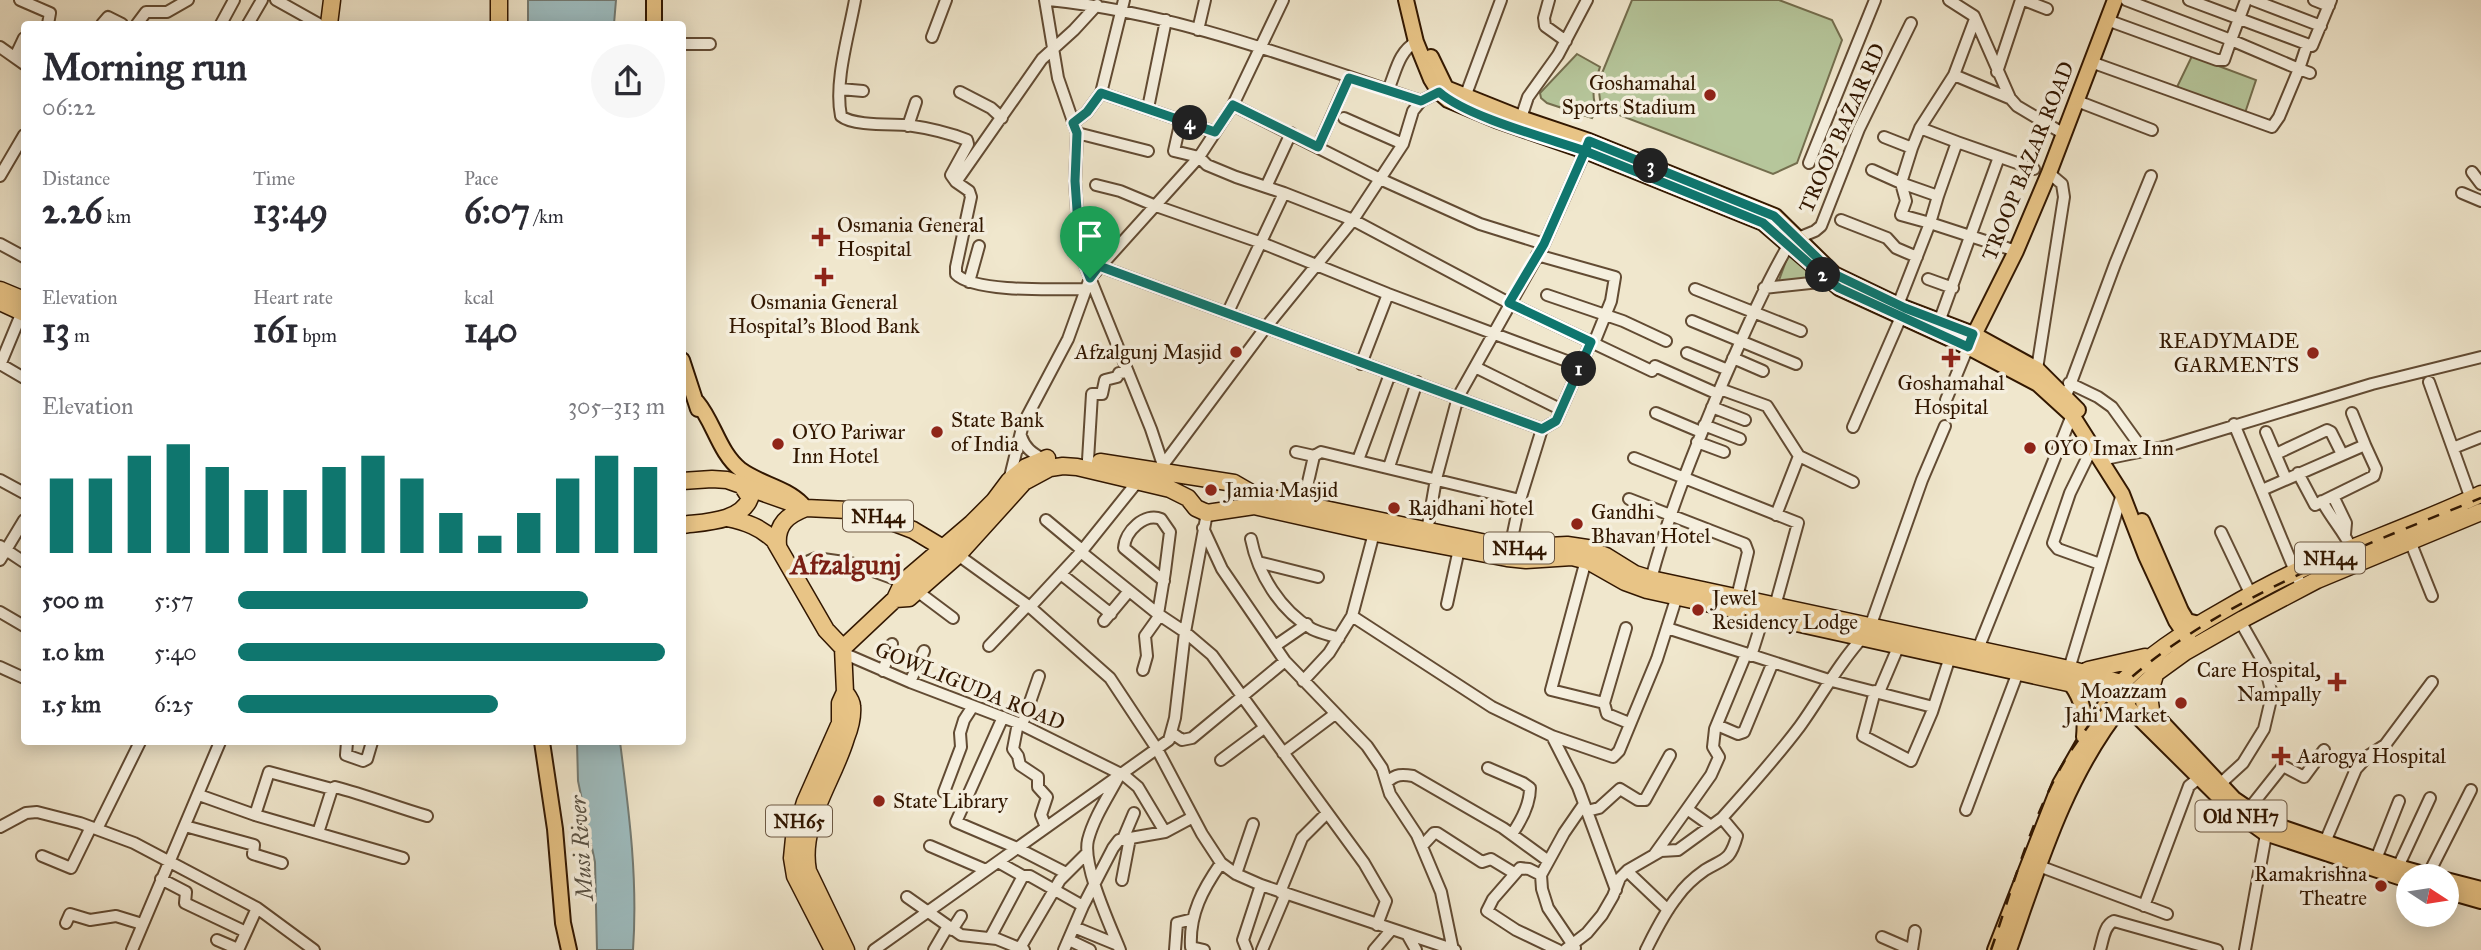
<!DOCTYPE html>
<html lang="en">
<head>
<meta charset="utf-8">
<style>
  body { margin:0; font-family:"IM FELL Great Primer",serif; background:#f7f7f7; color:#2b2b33; height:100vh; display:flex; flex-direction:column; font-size:26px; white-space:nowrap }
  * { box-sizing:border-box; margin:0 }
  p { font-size:23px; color:#7c7c81 }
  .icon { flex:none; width:38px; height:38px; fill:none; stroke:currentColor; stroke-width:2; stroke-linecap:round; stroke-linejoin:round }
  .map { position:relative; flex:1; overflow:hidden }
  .side { position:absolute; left:21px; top:21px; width:665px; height:724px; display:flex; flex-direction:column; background:#fff; border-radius:7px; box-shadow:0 4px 18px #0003 }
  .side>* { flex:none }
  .needle { width:46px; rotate:102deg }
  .buttons { position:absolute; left:2396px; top:864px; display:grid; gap:14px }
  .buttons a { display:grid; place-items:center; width:63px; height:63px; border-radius:50%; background:#fff; box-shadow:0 4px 18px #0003; font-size:35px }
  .pin { position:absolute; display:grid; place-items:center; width:60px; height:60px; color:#fff; margin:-72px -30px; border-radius:50% 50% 50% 0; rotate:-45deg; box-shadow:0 0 7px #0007 }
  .pin .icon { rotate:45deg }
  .km { position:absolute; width:35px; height:35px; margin:-18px; border-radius:50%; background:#222; color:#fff; font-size:19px; line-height:35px; text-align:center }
  .round { display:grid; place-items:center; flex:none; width:74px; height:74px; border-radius:37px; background:#f7f7f7 }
  .head { display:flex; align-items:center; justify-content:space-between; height:119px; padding:0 21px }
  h1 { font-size:38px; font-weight:800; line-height:52px }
  .metrics { display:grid; grid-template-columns:repeat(3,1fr); gap:10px; height:119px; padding:7px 21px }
  .metrics div { display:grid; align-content:center }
  .metrics b { font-size:35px; font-weight:800 }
  .metrics small { font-size:19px; font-weight:400 }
  .metrics p { font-size:19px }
  .chart { height:196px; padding:14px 21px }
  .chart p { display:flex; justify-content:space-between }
  .chart svg { width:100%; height:126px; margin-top:7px; stroke:#0f766e; stroke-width:6 }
  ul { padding:0 21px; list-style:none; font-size:23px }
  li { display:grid; grid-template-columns:112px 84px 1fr; align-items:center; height:52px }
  li i { height:18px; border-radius:9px; background:#0f766e }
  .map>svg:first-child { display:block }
  .park { fill:#b6c69b; stroke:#746e4e; stroke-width:2 }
  .water { fill:#9ebec2; stroke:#737b74; stroke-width:2 }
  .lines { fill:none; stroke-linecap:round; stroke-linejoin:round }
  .minor-casing { stroke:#624b33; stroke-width:14 }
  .major-casing { stroke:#321700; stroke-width:18 }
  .highway-casing { stroke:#321700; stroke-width:19 }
  .minor { stroke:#f5efde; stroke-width:10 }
  .major { stroke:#e8c486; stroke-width:14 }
  .highway { stroke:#e8c486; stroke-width:16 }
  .rail { stroke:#321700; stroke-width:2.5; stroke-dasharray:12 12; stroke-linecap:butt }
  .route-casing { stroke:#fff; stroke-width:14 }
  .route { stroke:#0f766e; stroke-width:9 }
  .poi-dot { fill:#8f2418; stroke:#f5efde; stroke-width:2.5 }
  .labels { text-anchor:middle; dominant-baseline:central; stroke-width:7; stroke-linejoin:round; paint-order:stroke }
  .shield { fill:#f5efde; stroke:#6c5843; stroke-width:2 }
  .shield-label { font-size:19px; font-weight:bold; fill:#321700 }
  .poi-label { font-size:21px; fill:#321700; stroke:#f5efde; text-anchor:start }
  .street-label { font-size:21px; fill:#321700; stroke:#f5efde }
  .water-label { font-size:23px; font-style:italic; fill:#585144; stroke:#f5efde }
  .district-label { font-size:28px; font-weight:bold; fill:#7a1f14; stroke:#f5efde }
</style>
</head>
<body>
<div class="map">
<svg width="2481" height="950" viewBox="0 0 2481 950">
  <rect width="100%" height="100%" fill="#f0e7cd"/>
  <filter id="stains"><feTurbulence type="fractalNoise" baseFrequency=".00286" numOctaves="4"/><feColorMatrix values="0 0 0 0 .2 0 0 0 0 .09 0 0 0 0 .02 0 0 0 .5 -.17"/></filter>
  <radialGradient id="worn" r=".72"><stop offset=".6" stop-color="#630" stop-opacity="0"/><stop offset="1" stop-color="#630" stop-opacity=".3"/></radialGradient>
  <path class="park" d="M1632,0H1779L1832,20L1842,40L1797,163L1773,174L1601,108L1598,83Z
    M1577,54L1600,67C1595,82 1590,95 1597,109L1592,118L1547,103L1541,98L1540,93Z
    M2192,56L2256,80L2244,116L2177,87Z
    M1790,250L1818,277L1778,283Z"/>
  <path class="water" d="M528,0H616L614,24H528Z
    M577,742H620C629,812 638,879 633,950H597L595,862L578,781Z"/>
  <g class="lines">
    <g class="minor-casing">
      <path id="minor" d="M20,0L50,13L48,24
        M276,0L319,24
        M855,0C849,34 834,82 841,116C853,126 890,124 907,125C928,128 947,132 967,140L968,144L951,175L956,182
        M1045,0L1058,78L1077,133L1075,182L1080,253L1151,429L1163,465L1172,474
        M1049,0C1177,13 1300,61 1421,101
        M1549,0L1544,18L1545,26L1566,41
        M1949,0L1974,16L2010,98L2017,106L2064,134
        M2024,0L2047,9
        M2189,0L2312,46L2331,0
        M2253,0L2321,26
        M2314,0L2329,6
        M1975,19L1954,75L2009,98
        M2107,20L2217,60H2224L2231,40L2126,0
        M102,24L108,17L122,24
        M137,24L146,12H167L188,0
        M221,24L234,0
        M248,24L262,0
        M1198,30L1205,0
        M932,37L946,0
        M682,44H710
        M2307,45L2299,69L2310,73
        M0,47L24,64
        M15,57L24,38
        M2091,62L2272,127L2279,117L2299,69L2231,40L2246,0
        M1997,72L2021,0
        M840,89L863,91
        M1388,90C1396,72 1398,52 1416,42
        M960,92L991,108L1002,118
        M1101,93L1215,132
        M1465,97L1501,0
        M2077,101L2152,130
        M1233,105L1380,179L1480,224L1544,244
        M1148,108L1166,20
        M1344,118L1403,144
        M1521,118L1528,97L1558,55L1587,0
        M1181,120L1174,151L1199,157L1207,165L1236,177L1284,193L1353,220L1509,303L1652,371
        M1073,123L1087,112L1101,93L1124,0
        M908,126L916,102
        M1077,133L1148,151
        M1884,137L1912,148L1920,128L1954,75
        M1957,142L2034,169
        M1318,147L1349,77
        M1809,163L1875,0
        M1872,170L1901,183L1912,148
        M2472,172L2481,184
        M0,176L24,135
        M1901,183L1938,196L1957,142L1920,128
        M1096,185L1120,191L1156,206L1262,243L1388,294L1580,366
        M1266,187L1291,133
        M2462,193L2481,201
        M1938,196L1930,223L2016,251
        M1841,220L1887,238L1896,248L1917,257
        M1798,238L1815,231L1821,226L1859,129L1911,23
        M0,244L24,257
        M1537,255L1615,277L1611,301L1594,343
        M1099,266L1542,429L1520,500L1510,548
        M1928,279L1953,288
        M969,282L979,246
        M1764,288L1829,281L1832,277
        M1085,289C1057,289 974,293 956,274V267L971,197L969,191L956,182L1042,59L1074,30L1097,5
        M1695,289L1801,331
        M1547,295L1623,321L1666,341
        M1896,310L1930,223L1901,215L1906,201L1901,183
        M1228,312L1284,193
        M1692,321L1796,364
        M1939,322L1999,157
        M1687,353L1728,370
        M1733,358L1763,371
        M0,364L24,378
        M1361,364L1388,294
        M0,365L22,312
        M1655,366L1718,394
        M1475,367L1560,409
        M2037,369L2064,197L2062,184L2049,173
        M2429,382L2471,499
        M2069,383L2098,397L2112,407L2143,450
        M1720,389L1767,406L1799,456L1853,482
        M2066,396L2115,264L2151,176
        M1946,400L1968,347
        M1712,407L1745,420
        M1656,413L1701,432
        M2234,424L2302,588
        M1704,425L1740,439
        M1853,427L1901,317
        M1542,429L1556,421L1591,342
        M2266,432L2286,479
        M1021,436C1025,448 1032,453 1043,459
        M1697,442L1724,452
        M2093,446L2070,493L2053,543L2058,549L2100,564
        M2453,448L2481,437
        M1296,452L1314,456
        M2276,454L2327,430L2331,432L2342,454
        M1634,458L1798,523L1775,606
        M2110,458L2168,446L2372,384L2481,357
        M1088,460L1092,394H1102L1105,380L1117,377L1119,373L1128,372
        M1358,460L1390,374
        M1163,465L1266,327L1353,220L1403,144L1413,111L1421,101L1439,92
        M1389,467L1417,382
        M2298,473L2315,505L2374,476L2376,469L2365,445
        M0,480L24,493
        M1009,481L1023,424L1068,339L1090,278L1199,157L1233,105L1283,0
        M2262,490L2365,445L2352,413
        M2333,496L2346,523L2345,534
        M1629,499L1745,544L1748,552L1737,597
        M2322,501C2331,518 2344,532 2352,549
        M1303,504L1314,456L1321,452L1520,500
        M1776,515L1799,456
        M1046,520L1082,550
        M1203,528L1222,569L1285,661L1367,746L1382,768L1390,794L1417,835L1441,892L1453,950
        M1427,531L1436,479L1458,397L1544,244L1587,147
        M2221,532L2251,595
        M1251,539C1258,574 1280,610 1312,629C1320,633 1330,635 1339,638
        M2410,541L2432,596
        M0,546L24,562
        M1081,552L1158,614L1185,632L1212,655L1364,863L1386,901L1377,925
        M958,555L1030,607L1110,678L1157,749L1202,834L1221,863L1236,874L1261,885L1407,934L1416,950
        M0,560L24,520
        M1586,560L1551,690L1604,703L1626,628
        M1258,562L1318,577
        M791,569L816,558L851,563L903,582
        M1061,574L1111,614
        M1651,579C1669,512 1695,448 1722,384C1743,336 1763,289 1789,244
        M917,591L953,618
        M1447,604L1459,549
        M1030,607L1081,552L1138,481
        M0,612L24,626
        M1158,614C1163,587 1167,560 1170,532L1161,519C1145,512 1125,531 1124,548L1164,581
        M1352,616L1374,533
        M1104,621L1129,591
        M1870,627L1922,480L1945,426
        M1667,628L1832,681L1933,707
        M989,646L1028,605
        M1275,646L1307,624
        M1978,649L2072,415
        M843,653L910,682L1018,723L1125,776L1138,787L1165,832
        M1751,656L1764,615
        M0,667L24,678
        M2069,669L2122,494
        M1143,670L1147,656L1145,636L1160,615
        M883,671L892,644
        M1303,681L1329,653L1352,616L1492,707L1552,736L1613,757L1619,751L1657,659L1677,596
        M910,682L924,651
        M1875,691L1863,736L1911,761L1932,712L1950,657
        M1879,692L1899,645
        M1604,703L1607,714L1629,723
        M1003,717L956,822L1017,848L1066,873
        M1018,723L1013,749L1018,756L1020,765L1038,777V787L1047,797L1041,815L1046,827
        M1022,725L1039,676
        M1717,725L1738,734L1744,732L1773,662
        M1172,733L1182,740L1192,738L1285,661
        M1552,736L1578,787L1616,890
        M347,742L346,755L363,761L367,759L372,742
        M1283,753L1335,714
        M1221,760L1264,728
        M1488,768L1523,783L1530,788C1530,804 1521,821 1512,834
        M1119,776C1108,797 1094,817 1088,840C1082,865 1110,925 1120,950
        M1387,782C1396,774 1402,774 1413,776L1503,828L1547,860
        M2220,784L2243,763L2264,729L2272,695L2265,665L2240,621
        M944,792L961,747L960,733L964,720L973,706
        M199,795L255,815L403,858
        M1966,810L2018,672
        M2248,810L2283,766L2304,777L2324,750
        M1587,811L1599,808L1620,789L1638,800H1645L1670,755
        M255,815L269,772L332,789L335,787C366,795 396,807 427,816
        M185,826L254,845L253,854L282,863
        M1711,826L1687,809L1711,775L1719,757L1713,747L1715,729L1746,654
        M0,827L26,813L37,812L80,823L134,843L257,908L238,950
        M97,829L140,742
        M318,833L332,789
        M1123,839L1134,813
        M2325,842L2356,769L2368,756L2385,745L2432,682
        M930,846L986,870
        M1422,846L1434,833H1437L1482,862L1491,859L1514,873
        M1654,855L1687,809
        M42,856L71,868L91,827
        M2376,859L2399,801
        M2039,866L2167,914
        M2398,867L2430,798
        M1627,871L1668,910
        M1236,874L1253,824
        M1541,875L1529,869L1520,868L1493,899L1487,911L1516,930L1558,950
        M2428,875L2471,790
        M1023,876H1030L1083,906
        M161,879L186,892L185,903L246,932
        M1122,880L1130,838
        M1280,892L1302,838L1327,813
        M907,897L961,935L997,939L1024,950
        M2144,906L2189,786L2199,778
        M257,908L314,950
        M66,923L70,914L90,920L116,916L142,924
        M1074,927L1118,945
        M952,930L961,916
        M1407,934L1455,950
        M1882,937L1912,950L1915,931
        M990,938L1023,876L998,862
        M217,940L238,949
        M1069,940L1090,950
        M1020,948L1060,880L1087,853
        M1575,948L1548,908L1542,889L1541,875L1564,833L1584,804
        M132,950L220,742
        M874,950L1169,740L1175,718L1185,632L1207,513
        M934,950L948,926
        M1064,950L1083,906L1113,848L1119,840L1165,832L1193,817
        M1175,950L1177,923L1193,919
        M1204,950L1191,947C1189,914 1203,889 1221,863
        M1247,950L1243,940L1261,885
        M1262,950L1286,893
        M1374,950L1392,929
        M1565,950L1587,933L1602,915L1613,896L1620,878L1628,870L1661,851L1678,850L1722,818
        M1646,950C1655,932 1664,913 1677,897C1684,887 1695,877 1705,870C1725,858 1730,861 1737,836L1722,818C1749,788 1776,758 1800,726C1821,697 1838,664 1863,637
        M2100,950C2103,941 2104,925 2114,921L2217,950
        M2245,950L2267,829"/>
    </g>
    <g class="major-casing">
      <path id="major" d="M654,0V24
        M1406,0L1416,42L1431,79L1439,92L1448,100L1496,120L1585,151L1763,223L1839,288L1968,347L2038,384L2072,415L2122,494L2146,556L2176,621L2191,643
        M1431,57L1446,88L1521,118L1589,141L1775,216L1834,274L1905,308L1973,334L2037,369L2078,410
        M1970,343L2016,251L2049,173L2115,0
        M682,360L698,409
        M697,402C714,422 719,453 741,470C760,484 785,487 802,504
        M2142,521L2181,611L2187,621L2199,624
        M2071,684C2083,701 2086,716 2084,737
        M2143,702L2234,799L2269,823L2398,867L2434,877
        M542,742L555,829L563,923L569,950
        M2446,880L2481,889
        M2446,891L2481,901
        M1995,950L2060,784L2111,695
        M2009,950C2039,865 2066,774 2124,703L2230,808L2265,833L2408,880"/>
    </g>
    <g class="highway-casing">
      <path id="highway" d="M329,24L332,0
        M499,24V0
        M0,290L24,300
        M0,302L24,313
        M1100,462L1234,483L1253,494L1510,548L1567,545L1587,548L1606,556L1635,574L1651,579L2069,669L2121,683
        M682,481L712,479L727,480L806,508L848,510L871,514L913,530L943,548
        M727,518C746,522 760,527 774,540L826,630L843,648
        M682,525C704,522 741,522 750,498L741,484
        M778,545C776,524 788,515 806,508
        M895,599L909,598L958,555L1024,482L1050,468L1063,466L1077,467L1170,489L1188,498L1196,508L1207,513L1254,506L1375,533L1507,558L1526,560L1572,557L1588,561L1625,582L1647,590L2091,688L2111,695L2124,703L2156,673L2185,652L2243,619L2317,580L2481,512
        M843,648L895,599L903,582L972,523L994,501L1009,481L1026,467L1047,458
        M2088,670L2145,657
        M2115,690C2145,657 2183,633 2222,611C2251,594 2282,577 2313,564C2369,540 2426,520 2481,494
        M845,692C848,696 852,701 852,706C853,717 850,728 846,738C833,782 799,824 808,871L846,950
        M2151,710L2149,695L2155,675
        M833,950L795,876L792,858L794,838L805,802L840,723V703L845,692L843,648"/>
    </g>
    <use href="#minor" class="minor"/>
    <use href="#major" class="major"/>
    <use href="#highway" class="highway"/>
    <path class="rail" d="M1991,950C2014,884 2034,807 2072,749C2088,726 2105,702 2125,683C2218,599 2366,545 2481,498"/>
  </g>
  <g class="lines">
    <g class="route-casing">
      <path id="route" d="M1090,278L1099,266L1542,429L1556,421L1591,342L1509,303L1544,244L1585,151L1763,223L1829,281L1834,274L1905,308L1973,334L1968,347L1839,288L1829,281L1834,274L1774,216L1589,141L1585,151C1547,138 1467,117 1439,92L1421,101L1349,78L1318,147L1233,105L1215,132L1101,93L1087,112L1073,123L1077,133L1075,181L1080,253L1090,278"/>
    </g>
    <use href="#route" class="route"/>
  </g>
  <g class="poi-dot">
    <circle cx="1710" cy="95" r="7"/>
    <path d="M817.5 226.5h7v7h7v7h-7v7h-7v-7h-7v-7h7z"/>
    <path d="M820.5 266.5h7v7h7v7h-7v7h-7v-7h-7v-7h7z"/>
    <circle cx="1236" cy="352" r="7"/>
    <circle cx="2313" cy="353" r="7"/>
    <path d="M1947.5 347.5h7v7h7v7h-7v7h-7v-7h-7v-7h7z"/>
    <circle cx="937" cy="432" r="7"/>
    <circle cx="778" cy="444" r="7"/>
    <circle cx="2030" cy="448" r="7"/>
    <circle cx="1211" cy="490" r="7"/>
    <circle cx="1394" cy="508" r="7"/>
    <circle cx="1577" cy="524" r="7"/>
    <circle cx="1698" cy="610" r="7"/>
    <path d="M2333.5 671.5h7v7h7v7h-7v7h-7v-7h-7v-7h7z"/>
    <circle cx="2181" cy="703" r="7"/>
    <path d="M2277.5 745.5h7v7h7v7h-7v7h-7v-7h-7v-7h7z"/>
    <circle cx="879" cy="801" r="7"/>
    <circle cx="2381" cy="886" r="7"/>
  </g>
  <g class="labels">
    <g class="shield">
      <rect x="843" y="500.5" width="70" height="31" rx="5"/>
      <rect x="1484" y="532.5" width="70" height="31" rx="5"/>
      <rect x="2295" y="542.5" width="70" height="31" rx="5"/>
      <rect x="2195.5" y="800.5" width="91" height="31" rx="5"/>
      <rect x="766" y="805.5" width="66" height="31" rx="5"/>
    </g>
    <g class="shield-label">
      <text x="878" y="516">NH44</text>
      <text x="1519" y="548">NH44</text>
      <text x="2330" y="558">NH44</text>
      <text x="2241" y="816">Old NH7</text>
      <text x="799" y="821">NH65</text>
    </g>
    <g class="poi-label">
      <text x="1696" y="83" text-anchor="end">Goshamahal<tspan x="1696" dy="24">Sports Stadium</tspan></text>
      <text x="837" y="225">Osmania General<tspan x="837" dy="24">Hospital</tspan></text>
      <text x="824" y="302" text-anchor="middle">Osmania General<tspan x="824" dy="24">Hospital's Blood Bank</tspan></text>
      <text x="2299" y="341" text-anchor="end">READYMADE<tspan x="2299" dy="24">GARMENTS</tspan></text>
      <text x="1222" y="352" text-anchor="end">Afzalgunj Masjid</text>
      <text x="1951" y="383" text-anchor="middle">Goshamahal<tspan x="1951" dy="24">Hospital</tspan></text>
      <text x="951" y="420">State Bank<tspan x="951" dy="24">of India</tspan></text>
      <text x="792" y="432">OYO Pariwar<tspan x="792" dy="24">Inn Hotel</tspan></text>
      <text x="2044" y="448">OYO Imax Inn</text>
      <text x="1225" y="490">Jamia Masjid</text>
      <text x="1408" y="508">Rajdhani hotel</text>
      <text x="1591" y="512">Gandhi<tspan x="1591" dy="24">Bhavan Hotel</tspan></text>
      <text x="1712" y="598">Jewel<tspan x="1712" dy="24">Residency Lodge</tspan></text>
      <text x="2321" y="670" text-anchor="end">Care Hospital,<tspan x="2321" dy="24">Nampally</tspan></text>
      <text x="2167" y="691" text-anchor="end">Moazzam<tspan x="2167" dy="24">Jahi Market</tspan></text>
      <text x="2297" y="756">Aarogya Hospital</text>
      <text x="893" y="801">State Library</text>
      <text x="2367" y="874" text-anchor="end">Ramakrishna<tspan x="2367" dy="24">Theatre</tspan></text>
    </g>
    <g class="street-label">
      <text transform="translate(1842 128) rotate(-66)">TROOP BAZAR RD</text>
      <text transform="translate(2028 161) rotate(-68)">TROOP BAZAR ROAD</text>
      <text transform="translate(970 686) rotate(22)">GOWLIGUDA ROAD</text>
    </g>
    <g class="water-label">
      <text transform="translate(581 848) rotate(-94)">Musi River</text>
    </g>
    <g class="district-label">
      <text x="846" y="564">Afzalgunj</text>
    </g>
  </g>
  <rect width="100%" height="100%" filter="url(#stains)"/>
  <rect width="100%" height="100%" fill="url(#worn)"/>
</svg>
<div class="buttons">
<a><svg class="needle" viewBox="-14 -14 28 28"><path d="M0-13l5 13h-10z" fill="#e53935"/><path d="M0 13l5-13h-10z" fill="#7c7c81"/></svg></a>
</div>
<div class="pin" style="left:1090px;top:278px;background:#1e9e55"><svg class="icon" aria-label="arrive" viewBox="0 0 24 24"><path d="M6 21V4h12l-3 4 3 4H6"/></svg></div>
<b class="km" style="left:1579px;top:369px">1</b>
<b class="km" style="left:1823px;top:275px">2</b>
<b class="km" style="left:1651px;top:166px">3</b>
<b class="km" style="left:1190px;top:123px">4</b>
<section class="side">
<div class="head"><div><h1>Morning run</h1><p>06:22</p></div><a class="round"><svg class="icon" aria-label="share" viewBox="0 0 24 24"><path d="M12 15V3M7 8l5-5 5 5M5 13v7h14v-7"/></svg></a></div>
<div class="metrics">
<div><p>Distance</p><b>2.26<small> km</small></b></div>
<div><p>Time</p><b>13:49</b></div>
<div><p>Pace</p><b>6:07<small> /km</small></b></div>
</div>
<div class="metrics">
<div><p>Elevation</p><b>13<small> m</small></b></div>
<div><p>Heart rate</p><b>161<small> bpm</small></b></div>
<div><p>kcal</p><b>140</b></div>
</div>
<div class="chart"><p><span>Elevation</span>305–313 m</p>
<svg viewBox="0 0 160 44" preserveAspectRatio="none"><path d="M5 44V18M15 44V18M25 44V10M35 44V6M45 44V14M55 44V22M65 44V22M75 44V14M85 44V10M95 44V18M105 44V30M115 44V38M125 44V30M135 44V18M145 44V10M155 44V14"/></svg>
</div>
<ul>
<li><b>500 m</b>5:57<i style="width:82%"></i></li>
<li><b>1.0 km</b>5:40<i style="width:100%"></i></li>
<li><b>1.5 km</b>6:25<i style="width:61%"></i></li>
</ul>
</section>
</div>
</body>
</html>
